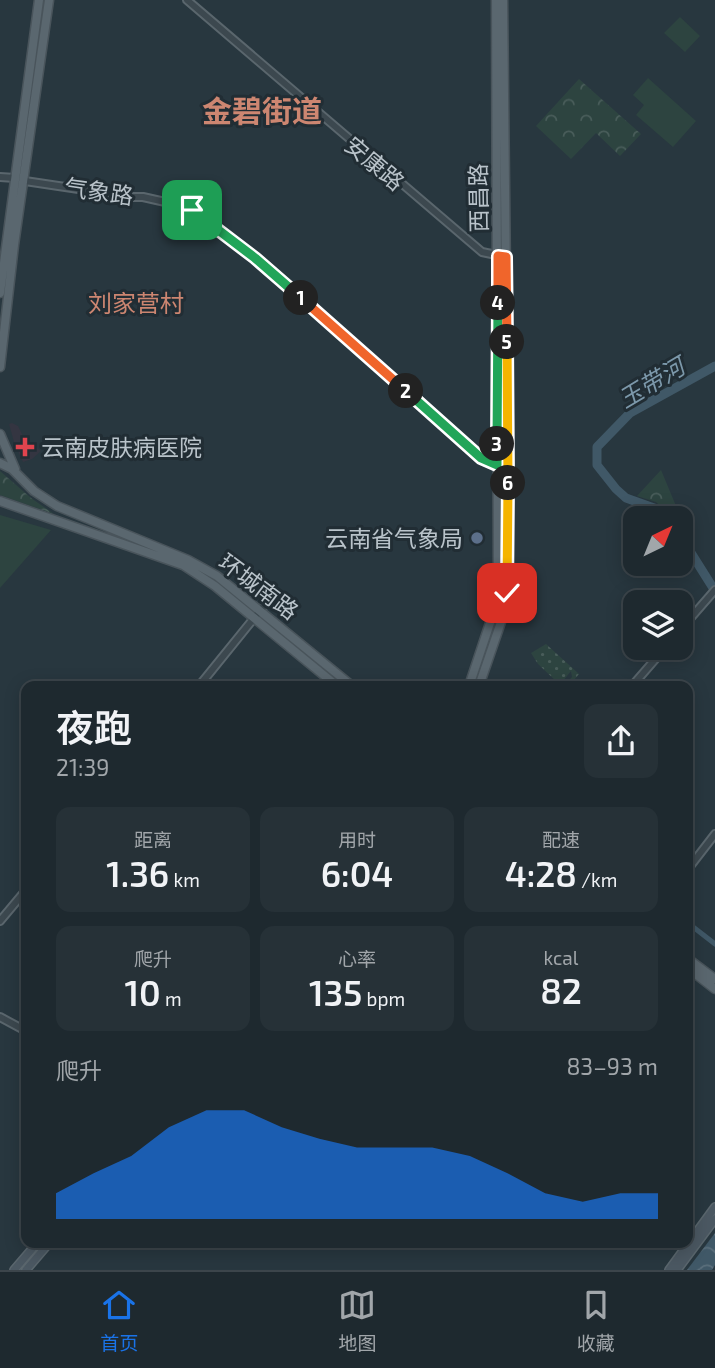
<!DOCTYPE html>
<html lang="zh">
<head>
<meta charset="utf-8">
<style>
  body { margin:0; font-family:"Exo 2","Noto Sans SC",sans-serif; background:#263137; color:#f1f3f6; height:100vh; display:flex; flex-direction:column; font-size:26px; white-space:nowrap }
  * { box-sizing:border-box; margin:0 }
  p { font-size:23px; color:#a1a6aa }
  .icon { flex:none; width:38px; height:38px; fill:none; stroke:currentColor; stroke-width:2; stroke-linecap:round; stroke-linejoin:round }
  .map { position:relative; flex:1; overflow:hidden }
  .sheet { position:absolute; left:21px; top:681px; width:672px; height:567px; display:flex; flex-direction:column; background:#1e292f; border-radius:14px; box-shadow:0 4px 18px #0003,0 0 0 2px #3c454b }
  .sheet>* { flex:none }
  .needle { width:46px; rotate:43deg }
  .buttons { position:absolute; left:623px; top:506px; display:grid; gap:14px }
  .buttons a { display:grid; place-items:center; width:70px; height:70px; border-radius:14px; background:#1e292f; box-shadow:0 4px 18px #0003,0 0 0 2px #3c454b; font-size:35px }
  .pin { position:absolute; display:grid; place-items:center; width:60px; height:60px; color:#fff; margin:-30px; border-radius:14px; box-shadow:0 4px 10px #0006 }
  .km { position:absolute; width:35px; height:35px; margin:-18px; border-radius:50%; background:#222; color:#fff; font-size:19px; line-height:35px; text-align:center }
  .round { display:grid; place-items:center; flex:none; width:74px; height:74px; border-radius:14px; background:#263137 }
  .overview { display:flex; align-items:center; justify-content:space-between; height:119px; padding:0 35px }
  h1 { font-size:38px; font-weight:600; line-height:52px }
  .figures { display:grid; grid-template-columns:repeat(3,1fr); gap:10px; height:119px; padding:7px 35px }
  .figures div { display:grid; align-content:center; border-radius:14px; background:#263137; text-align:center }
  .figures b { font-size:35px; font-weight:600 }
  .figures small { font-size:19px; font-weight:400 }
  .figures p { font-size:19px }
  .chart { height:196px; padding:14px 35px }
  .chart p { display:flex; justify-content:space-between }
  .chart svg { width:100%; height:126px; margin-top:7px; fill:#1a73e8; opacity:.7 }
  .dock { display:flex; justify-content:space-around; align-items:center; height:98px; border-top:2px solid #3c454b; background:#1e292f; font-size:19px; color:#a1a6aa }
  .dock a { display:grid; justify-items:center; gap:4px }
  .dock .on { color:#1a73e8 }
  .map>svg:first-child { display:block }
  .medical { fill:#343541 }
  .grass { fill:url(#grass-dots) }
  .forest { fill:url(#forest-crowns) }
  .garden { fill:#2d4440 }
  .water { fill:url(#water-waves) }
  .lines { fill:none; stroke-linecap:round; stroke-linejoin:round }
  .canal { stroke:#405867; stroke-width:5 }
  .river { stroke:#405867; stroke-width:9 }
  .tertiary-casing { stroke:#5a666d; stroke-width:10 }
  .secondary-casing { stroke:#5a666d; stroke-width:10 }
  .primary-casing { stroke:#49545b; stroke-width:11 }
  .tertiary { stroke:#3c484f; stroke-width:6 }
  .secondary { stroke:#4b5862; stroke-width:7 }
  .primary { stroke:#5a676f; stroke-width:8 }
  .split-1-casing { stroke:#fff; stroke-width:14 }
  .split-2-casing { stroke:#fff; stroke-width:14 }
  .split-3-casing { stroke:#fff; stroke-width:14 }
  .split-4-casing { stroke:#fff; stroke-width:14 }
  .split-5-casing { stroke:#fff; stroke-width:14 }
  .split-6-casing { stroke:#fff; stroke-width:14 }
  .split-7-casing { stroke:#fff; stroke-width:14 }
  .split-1 { stroke:#22a559; stroke-width:9 }
  .split-2 { stroke:#f0652b; stroke-width:9 }
  .split-3 { stroke:#22a559; stroke-width:9 }
  .split-4 { stroke:#22a559; stroke-width:9 }
  .split-5 { stroke:#f0652b; stroke-width:9 }
  .split-6 { stroke:#f5b400; stroke-width:9 }
  .split-7 { stroke:#f5b400; stroke-width:9 }
  .health-dot { fill:#e0444e; stroke:#212d34; stroke-width:2.5 }
  .service-dot { fill:#5c6f8a; stroke:#212d34; stroke-width:2.5 }
  .labels { text-anchor:middle; dominant-baseline:central; stroke-width:6; stroke-linejoin:round; paint-order:stroke }
  .street-label { font-size:23px; fill:#b9c3ca; stroke:#212d34 }
  .poi-label { font-size:23px; fill:#b9c3ca; stroke:#212d34; text-anchor:start }
  .neighbourhood-label { font-size:24px; fill:#cd8671; stroke:#212d34 }
  .water-label { font-size:24px; font-style:italic; fill:#7c98aa; stroke:#212d34 }
  .district-label { font-size:30px; font-weight:bold; fill:#cd8671; stroke:#212d34 }
</style>
</head>
<body>
<div class="map">
<svg width="715" height="1270" viewBox="0 0 715 1270">
  <defs>
    <pattern id="grass-dots" width="8" height="8" patternUnits="userSpaceOnUse" patternTransform="scale(1.75)"><rect width="8" height="8" fill="#2d4440"/><path d="M2 2h.1M6 6h.1" fill="none" stroke="#495d5a" stroke-width="1.8" stroke-linecap="round"/></pattern>
    <pattern id="forest-crowns" width="20" height="18" patternUnits="userSpaceOnUse" patternTransform="scale(1.75)"><rect width="20" height="18" fill="#2d4440"/><path d="M2 6a3 3 0 1 1 6 0M12 15a3 3 0 1 1 6 0" fill="none" stroke="#495d5a"/></pattern>
    <pattern id="water-waves" width="16" height="10" patternUnits="userSpaceOnUse" patternTransform="scale(1.75)"><rect width="16" height="10" fill="#405867"/><path d="M0 5q4-4 8 0t8 0" fill="none" stroke="#5a6e7b"/></pattern>
  </defs>
  <rect width="100%" height="100%" fill="#28373f"/>
  <path class="medical" d="M12,423L18,426L24,438L41,451L32,459L23,462L14,442L9,424Z"/>
  <path class="grass" d="M546,644L579,674L569,686H564L572,677L571,671L562,682L558,683L538,664L531,653Z"/>
  <path class="forest" d="M579,79L641,134L620,156L596,133L571,159L536,126Z
    M661,470L681,518H674L656,502L637,496Z
    M0,471L31,498L54,514L0,495Z"/>
  <path class="garden" d="M680,17L700,36L685,52L664,33Z
    M648,78L696,121L673,147L636,115L644,105L633,95Z
    M0,515L51,530L0,588Z"/>
  <path class="water" d="M715,1233V1265L712,1270H687Z"/>
  <g class="lines">
    <path class="canal" d="M688,923L715,944"/>
    <path class="river" d="M668,518L654,508L626,498L616,489L597,465V447L630,413L715,366
      M681,537L715,591"/>
    <g class="tertiary-casing">
      <path id="tertiary" d="M187,0L482,252L501,256
        M0,177L15,178
        M25,181L132,197H143L183,206L202,216L279,277L480,459L497,465
        M681,629L715,590
        M199,686L263,607
        M632,686L665,648
        M688,869L715,834
        M0,921L26,890
        M0,1017L26,1031"/>
    </g>
    <g class="secondary-casing">
      <path id="secondary" d="M14,1270L38,1242
        M26,1270L50,1242
        M669,1270L715,1207
        M677,1270L715,1219"/>
    </g>
    <g class="primary-casing">
      <path id="primary" d="M0,293L39,0
        M0,367L14,245L49,0
        M0,434L15,469
        M0,463L12,469L34,491L57,506L188,560L217,576L352,686
        M0,501L183,565L215,586L337,686
        M469,686L494,611L498,578L496,0
        M479,686L501,622L507,583L508,468L503,0
        M688,959L715,979
        M688,968L715,989"/>
    </g>
    <use href="#tertiary" class="tertiary"/>
    <use href="#secondary" class="secondary"/>
    <use href="#primary" class="primary"/>
  </g>
  <g class="lines">
    <g class="split-1-casing">
      <path id="split-1" d="M192,210L255,258L301,298"/>
    </g>
    <g class="split-2-casing">
      <path id="split-2" d="M301,298L406,391"/>
    </g>
    <g class="split-3-casing">
      <path id="split-3" d="M406,391L481,458L497,465V444"/>
    </g>
    <g class="split-4-casing">
      <path id="split-4" d="M497,444L498,303"/>
    </g>
    <g class="split-5-casing">
      <path id="split-5" d="M498,303V256L506,257L507,342"/>
    </g>
    <g class="split-6-casing">
      <path id="split-6" d="M507,342L508,483"/>
    </g>
    <g class="split-7-casing">
      <path id="split-7" d="M507,593L508,483"/>
    </g>
    <use href="#split-1" class="split-1"/>
    <use href="#split-2" class="split-2"/>
    <use href="#split-3" class="split-3"/>
    <use href="#split-4" class="split-4"/>
    <use href="#split-5" class="split-5"/>
    <use href="#split-6" class="split-6"/>
    <use href="#split-7" class="split-7"/>
  </g>
  <path class="health-dot" d="M21.5 436.5h7v7h7v7h-7v7h-7v-7h-7v-7h7z"/>
  <circle class="service-dot" cx="477" cy="538" r="7"/>
  <g class="labels">
    <g class="street-label">
      <text transform="translate(375 163) rotate(40)">安康路</text>
      <text transform="translate(99 191) rotate(8)">气象路</text>
      <text transform="translate(478 198) rotate(-91)">西昌路</text>
      <text transform="translate(259 586) rotate(37)">环城南路</text>
    </g>
    <g class="poi-label">
      <text x="41" y="447">云南皮肤病医院</text>
      <text x="463" y="538" text-anchor="end">云南省气象局</text>
    </g>
    <g class="neighbourhood-label">
      <text x="136" y="302">刘家营村</text>
    </g>
    <g class="water-label">
      <text transform="translate(651 382) rotate(-31)">玉带河</text>
    </g>
    <g class="district-label">
      <text x="262" y="110">金碧街道</text>
    </g>
  </g>
</svg>
<div class="buttons">
<a><svg class="needle" viewBox="-14 -14 28 28"><path d="M0-13l5 13h-10z" fill="#e53935"/><path d="M0 13l5-13h-10z" fill="#a1a6aa"/></svg></a>
<a><svg class="icon" aria-label="layers" viewBox="0 0 24 24"><path d="M12 4l9 5-9 5-9-5zM3 14l9 5 9-5"/></svg></a>
</div>
<div class="pin" style="left:192px;top:210px;background:#1e9e55"><svg class="icon" aria-label="arrive" viewBox="0 0 24 24"><path d="M6 21V4h12l-3 4 3 4H6"/></svg></div>
<div class="pin" style="left:507px;top:593px;background:#d93025"><svg class="icon" aria-label="check" viewBox="0 0 24 24"><path d="M5 12l5 5 9-10"/></svg></div>
<b class="km" style="left:301px;top:298px">1</b>
<b class="km" style="left:406px;top:391px">2</b>
<b class="km" style="left:497px;top:444px">3</b>
<b class="km" style="left:498px;top:303px">4</b>
<b class="km" style="left:507px;top:342px">5</b>
<b class="km" style="left:508px;top:483px">6</b>
<section class="sheet">
<div class="overview"><div><h1>夜跑</h1><p>21:39</p></div><a class="round"><svg class="icon" aria-label="share" viewBox="0 0 24 24"><path d="M12 15V3M7 8l5-5 5 5M5 13v7h14v-7"/></svg></a></div>
<div class="figures">
<div><p>距离</p><b>1.36<small> km</small></b></div>
<div><p>用时</p><b>6:04</b></div>
<div><p>配速</p><b>4:28<small> /km</small></b></div>
</div>
<div class="figures">
<div><p>爬升</p><b>10<small> m</small></b></div>
<div><p>心率</p><b>135<small> bpm</small></b></div>
<div><p>kcal</p><b>82</b></div>
</div>
<div class="chart"><p><span>爬升</span>83–93 m</p>
<svg viewBox="0 0 160 44" preserveAspectRatio="none"><path d="M0 44V35L10 28L20 22L30 12L40 6L50 6L60 12L70 16L80 19L90 19L100 19L110 22L120 28L130 35L140 38L150 35L160 35V44z"/></svg>
</div>
</section>
</div>
<nav class="dock">
<a class="on"><svg class="icon" aria-label="home" viewBox="0 0 24 24"><path d="M3 11l9-7 9 7M6 9v11h12V9"/></svg>首页</a>
<a><svg class="icon" aria-label="map" viewBox="0 0 24 24"><path d="M3 6l6-2 6 2 6-2v14l-6 2-6-2-6 2zM9 4v14M15 6v14"/></svg>地图</a>
<a><svg class="icon" aria-label="saved" viewBox="0 0 24 24"><path d="M7 4h10v16l-5-4-5 4z"/></svg>收藏</a>
</nav>
</body>
</html>
